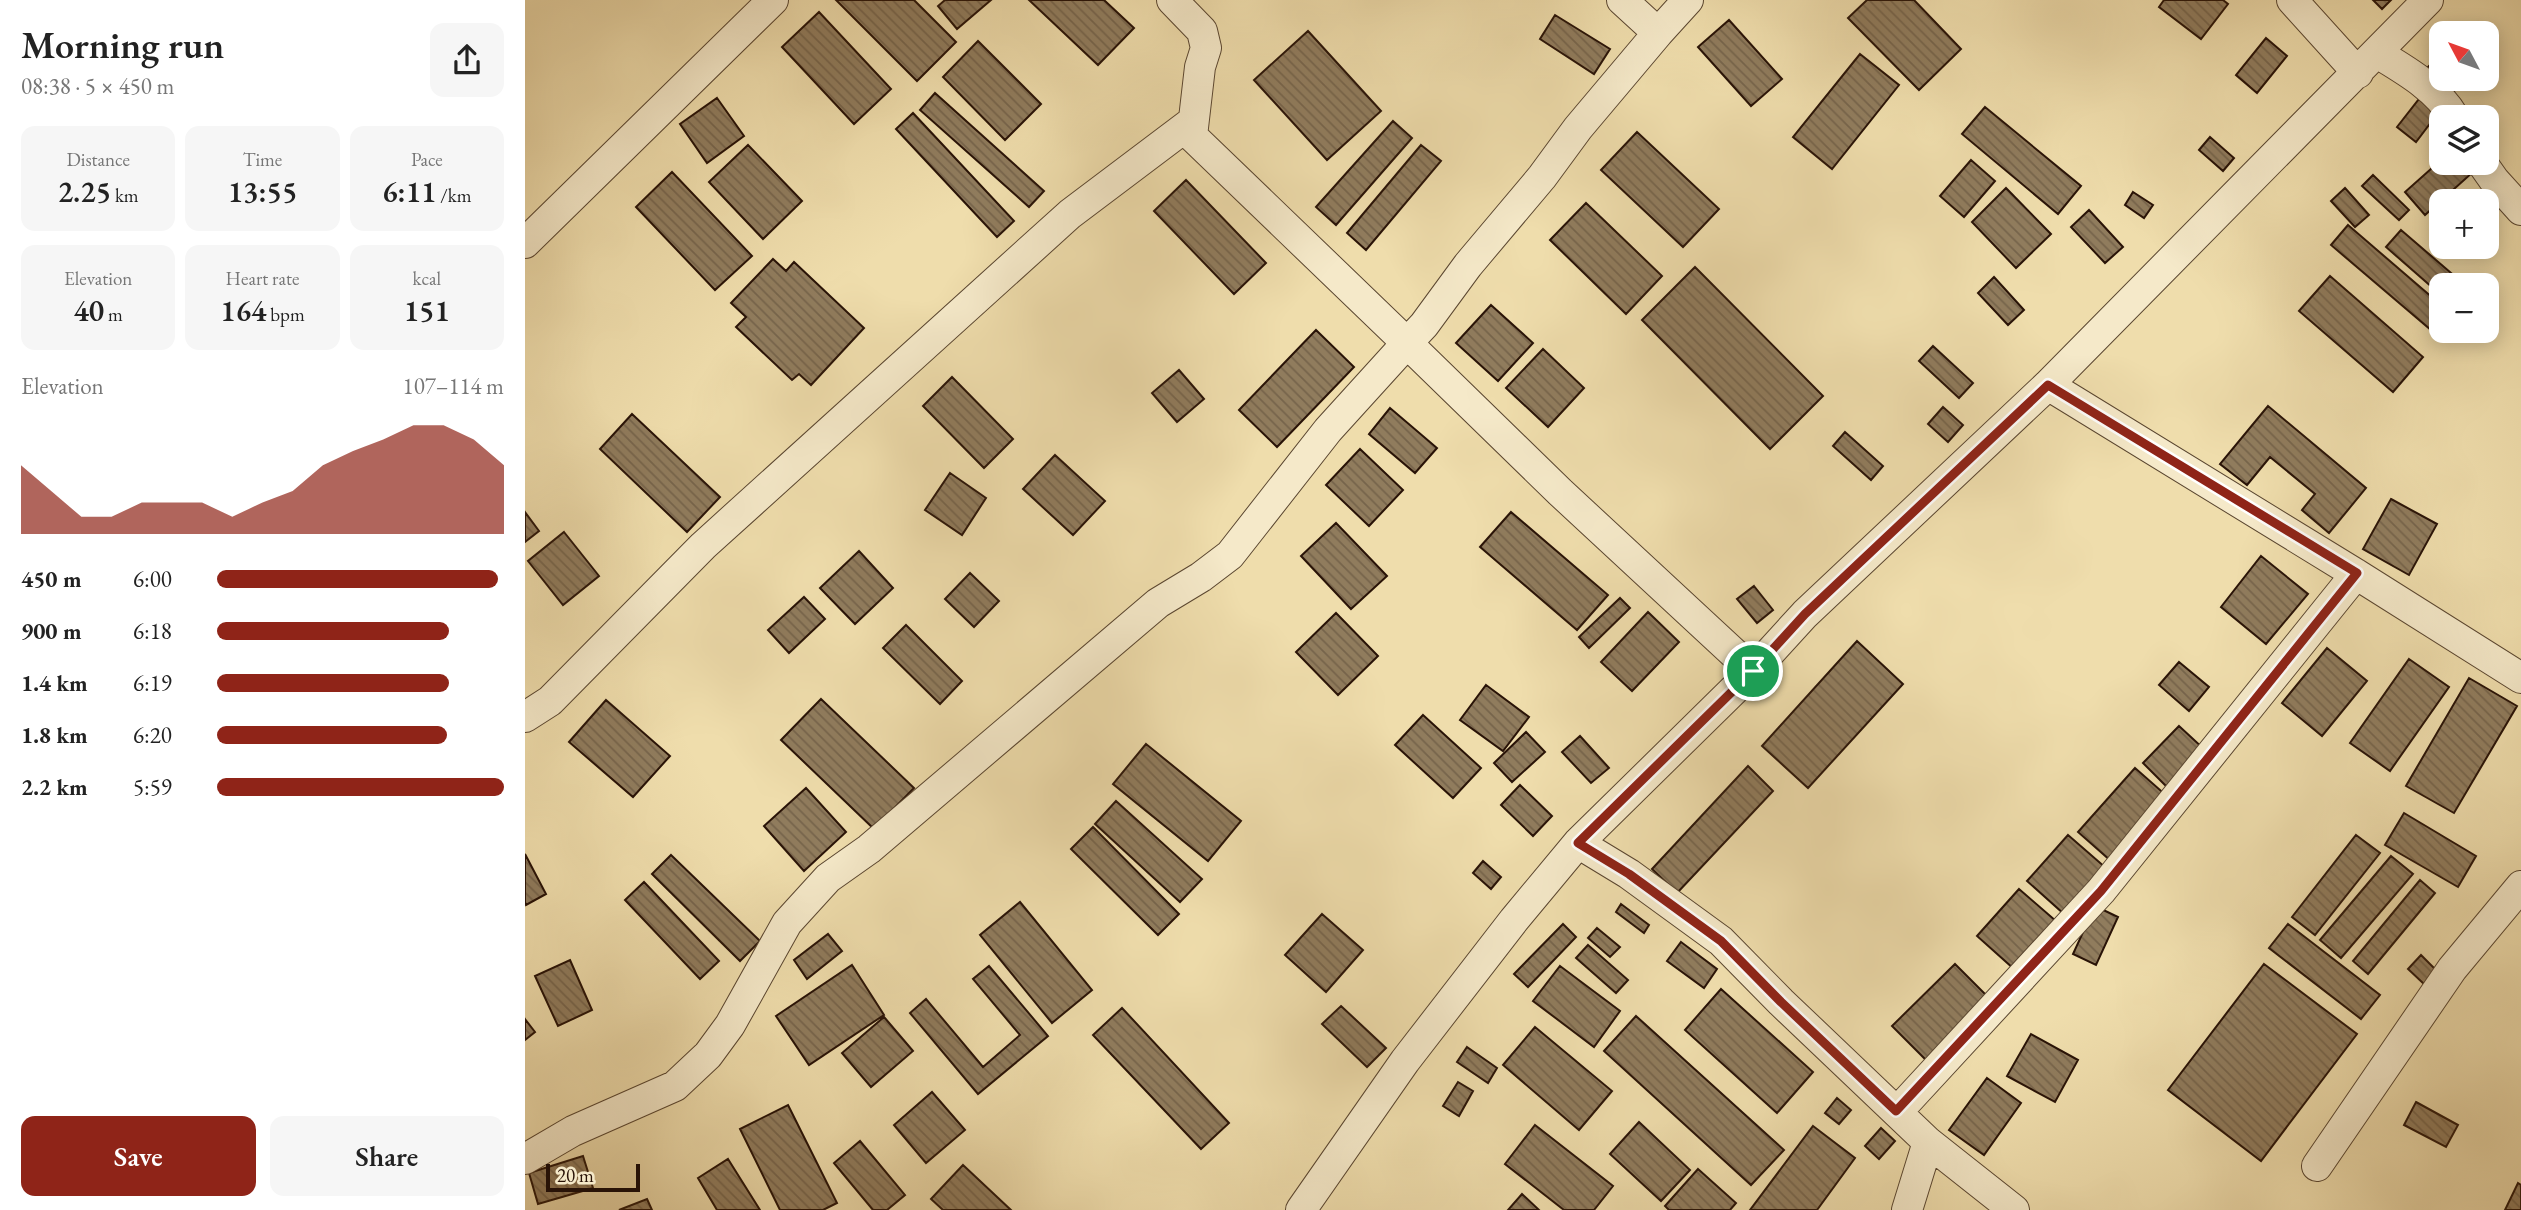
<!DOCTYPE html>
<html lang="en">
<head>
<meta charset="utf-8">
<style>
  body { margin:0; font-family:"EB Garamond",serif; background:#f6f6f6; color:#222; height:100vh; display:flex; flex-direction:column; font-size:26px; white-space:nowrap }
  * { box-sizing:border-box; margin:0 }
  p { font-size:23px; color:#767676 }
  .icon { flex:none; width:38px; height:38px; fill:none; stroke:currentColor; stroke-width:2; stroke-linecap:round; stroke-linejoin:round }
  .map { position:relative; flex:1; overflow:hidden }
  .sheet { display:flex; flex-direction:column; background:#fff; width:525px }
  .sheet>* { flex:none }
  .needle { width:46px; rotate:311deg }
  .fabs { position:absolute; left:1904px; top:21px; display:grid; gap:14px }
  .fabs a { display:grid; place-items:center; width:70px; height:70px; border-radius:14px; background:#fff; box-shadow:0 4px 18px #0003; font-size:35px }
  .scale { position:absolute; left:21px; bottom:18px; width:94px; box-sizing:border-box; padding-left:7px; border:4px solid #291307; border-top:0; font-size:19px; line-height:24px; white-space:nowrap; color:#291307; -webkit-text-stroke:5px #f5e9c9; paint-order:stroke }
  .pin { position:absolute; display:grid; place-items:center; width:60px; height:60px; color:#fff; margin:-30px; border:4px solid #fff; border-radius:50%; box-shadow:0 2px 7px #0007 }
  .round { display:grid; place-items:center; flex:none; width:74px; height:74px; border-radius:14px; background:#f6f6f6 }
  .head { display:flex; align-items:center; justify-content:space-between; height:119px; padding:0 21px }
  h1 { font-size:38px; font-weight:600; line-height:52px }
  .stats { display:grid; grid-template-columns:repeat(3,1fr); gap:10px; height:119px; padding:7px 21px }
  .stats div { display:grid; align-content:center; border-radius:14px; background:#f6f6f6; text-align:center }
  .stats b { font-size:30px; font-weight:600 }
  .stats small { font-size:19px; font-weight:400 }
  .stats p { font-size:19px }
  .chart { height:196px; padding:14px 21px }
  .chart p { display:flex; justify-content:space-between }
  .chart svg { width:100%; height:126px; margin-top:7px; fill:#8f2418; opacity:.7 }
  .action { display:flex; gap:14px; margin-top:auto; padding:14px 21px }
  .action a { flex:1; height:80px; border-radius:14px; background:#8f2418; color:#fff; font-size:28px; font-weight:600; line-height:80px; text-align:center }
  .action a+a { background:#f6f6f6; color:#222 }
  ul { padding:0 21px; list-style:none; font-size:23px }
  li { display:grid; grid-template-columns:112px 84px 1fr; align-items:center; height:52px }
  li i { height:18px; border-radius:9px; background:#8f2418 }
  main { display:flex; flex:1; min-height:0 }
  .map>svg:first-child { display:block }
  .building { fill:url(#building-back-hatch); stroke:#291307; stroke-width:2 }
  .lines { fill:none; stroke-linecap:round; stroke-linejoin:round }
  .street-casing { stroke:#5a4630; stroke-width:32 }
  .street { stroke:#f5e9c9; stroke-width:30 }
  .route-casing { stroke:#fff; stroke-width:14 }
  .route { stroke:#8f2418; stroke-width:9 }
</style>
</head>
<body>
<main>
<section class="sheet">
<div class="head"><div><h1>Morning run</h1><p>08:38 · 5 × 450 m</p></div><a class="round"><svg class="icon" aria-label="share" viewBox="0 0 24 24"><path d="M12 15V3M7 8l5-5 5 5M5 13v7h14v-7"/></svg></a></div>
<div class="stats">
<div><p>Distance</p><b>2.25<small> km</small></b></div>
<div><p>Time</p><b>13:55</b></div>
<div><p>Pace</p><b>6:11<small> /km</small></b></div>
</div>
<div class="stats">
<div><p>Elevation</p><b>40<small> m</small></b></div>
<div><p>Heart rate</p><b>164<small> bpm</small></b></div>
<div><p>kcal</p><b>151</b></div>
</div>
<div class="chart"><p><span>Elevation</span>107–114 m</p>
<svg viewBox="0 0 160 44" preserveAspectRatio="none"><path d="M0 44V20L10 29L20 38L30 38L40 33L50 33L60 33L70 38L80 33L90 29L100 20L110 15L120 11L130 6L140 6L150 11L160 20V44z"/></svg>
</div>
<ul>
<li><b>450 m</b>6:00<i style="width:98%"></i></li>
<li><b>900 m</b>6:18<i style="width:81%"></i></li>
<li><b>1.4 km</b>6:19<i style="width:81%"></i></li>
<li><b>1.8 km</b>6:20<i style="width:80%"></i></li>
<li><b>2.2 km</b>5:59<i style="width:100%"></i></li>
</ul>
<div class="action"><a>Save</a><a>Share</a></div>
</section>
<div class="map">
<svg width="1996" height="1210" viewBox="0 0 1996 1210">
  <defs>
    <pattern id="building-back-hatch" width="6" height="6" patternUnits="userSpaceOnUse" patternTransform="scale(1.75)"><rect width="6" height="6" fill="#907c5d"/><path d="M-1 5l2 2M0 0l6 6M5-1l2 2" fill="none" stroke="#76644b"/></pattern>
  </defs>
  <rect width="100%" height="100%" fill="#efddac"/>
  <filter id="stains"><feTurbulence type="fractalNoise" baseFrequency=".00286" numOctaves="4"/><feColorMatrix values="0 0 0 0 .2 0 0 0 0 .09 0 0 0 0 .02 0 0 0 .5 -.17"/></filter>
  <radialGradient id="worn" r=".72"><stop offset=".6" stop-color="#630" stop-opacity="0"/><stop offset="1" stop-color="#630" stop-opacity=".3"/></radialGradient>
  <path class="building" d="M311,0H389L431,42L392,81Z
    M420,0H466L432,29L413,6Z
    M504,0H579L609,28L573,65Z
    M1342,0H1389L1436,49L1394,90L1323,18Z
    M1639,0H1698L1703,4L1676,39L1634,7Z
    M1848,0H1866L1857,9Z
    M294,12L366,89L329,124L257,47Z
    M1030,15L1085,49L1069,74L1015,39Z
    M1204,20L1257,79L1226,106L1173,47Z
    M783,31L856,111L802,160L729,80Z
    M1741,38L1762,56L1732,93L1711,75Z
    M453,41L516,104L480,140L418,77Z
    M1335,54L1374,85L1307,169L1268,137Z
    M1916,54V79H1941L1928,92L1903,67Z
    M410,93L519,191L504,207L395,110Z
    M192,98L219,136L182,163L155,124Z
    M1894,99L1913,113L1891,142L1872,127Z
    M1460,107L1556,186L1533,214L1437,134Z
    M388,113L489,221L472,237L371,129Z
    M868,121L887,138L811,225L791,207Z
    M1112,132L1194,209L1158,247L1076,170Z
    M1685,137L1709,158L1698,171L1674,150Z
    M223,145L277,201L238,239L184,182Z
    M896,145L916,161L841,250L822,233Z
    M1446,160L1470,181L1439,217L1415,196Z
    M1916,160V163H1940L1948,172L1900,215L1880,192Z
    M147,172L227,256L190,290L111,207Z
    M1848,175L1884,210L1874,220L1837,186Z
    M661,180L741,263L709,294L629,211Z
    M1481,188L1526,234L1491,268L1447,222Z
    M1820,188L1844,215L1830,227L1806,201Z
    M1608,192L1628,205L1619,218L1600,205Z
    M1061,203L1137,276L1101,314L1025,240Z
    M1564,210L1598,247L1580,263L1546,227Z
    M1823,225L1916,305V318L1906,330L1806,245Z
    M1876,230L1940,285H1916V295L1861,247Z
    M248,259L261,271L269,262L339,328L286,385L274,374L267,380L211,327L221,317L206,303Z
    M1170,267L1298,396L1245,449L1117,320Z
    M1805,276L1898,357L1868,392L1774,311Z
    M1469,277L1499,310L1483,325L1453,293Z
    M966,305L1008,343L973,381L931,343Z
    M791,330L829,367L752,447L714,410Z
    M1408,346L1448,383L1434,398L1394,361Z
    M1018,349L1059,388L1023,427L981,388Z
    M654,370L679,399L652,422L627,393Z
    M427,377L488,439L459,468L398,406Z
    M1743,406L1841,488L1804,533L1777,510L1790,494L1745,457L1722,485L1695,464Z
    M1418,407L1438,425L1423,442L1403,424Z
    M865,408L912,448L890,473L844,434Z
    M107,414L195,497L162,532L75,449Z
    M1320,432L1358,466L1346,480L1308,446Z
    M835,449L878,490L844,526L801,485Z
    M530,455L580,501L548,535L498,489Z
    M425,473L461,498L437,535L400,510Z
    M1866,499L1912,524L1884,575L1838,549Z
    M0,512L14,531L0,542Z
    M986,512L1083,595L1052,630L955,547Z
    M811,523L862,576L826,609L776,556Z
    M39,532L74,576L38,605L3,561Z
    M334,551L368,588L330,624L295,588Z
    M1736,556L1783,594L1741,644L1696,607Z
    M445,573L474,601L449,627L420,599Z
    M1229,586L1248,610L1232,623L1212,599Z
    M279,597L300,619L264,653L243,630Z
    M1095,598L1105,608L1064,648L1054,637Z
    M1123,612L1154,642L1107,691L1076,662Z
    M811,613L853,656L813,695L771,652Z
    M381,625L437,681L415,704L358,648Z
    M1332,641L1378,684L1283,788L1237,746Z
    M1802,648L1842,681L1797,736L1757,703Z
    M1884,659L1924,687L1865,771L1825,743Z
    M1654,662L1684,687L1664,711L1634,685Z
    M1944,678L1992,706L1929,813L1881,786Z
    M961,685L1004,717L978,751L935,720Z
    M296,699L389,788L349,829L256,740Z
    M81,700L145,756L108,797L44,742Z
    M898,715L956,768L928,798L870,745Z
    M1654,726L1680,750L1643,788L1618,763Z
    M1001,732L1020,752L987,782L969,763Z
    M1055,736L1084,768L1066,783L1037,752Z
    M621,744L716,821L683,861L588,784Z
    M1223,766L1248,791L1152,893L1127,869Z
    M1610,768L1643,797L1586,861L1553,832Z
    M995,785L1027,816L1008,836L976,805Z
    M281,788L321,832L279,871L239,826Z
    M591,801L677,879L655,902L570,824Z
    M1879,813L1951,856L1933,887L1860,845Z
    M568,827L654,914L633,935L546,849Z
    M1543,835L1581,868L1539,914L1502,881Z
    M1831,835L1855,853L1790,935L1767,917Z
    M0,854L21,894L1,905L0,902Z
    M146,855L235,941L215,961L127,874Z
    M1866,856L1888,874L1816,958L1795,940Z
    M958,861L976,877L966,889L948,873Z
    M1895,880L1910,893L1843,974L1828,961Z
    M119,882L194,961L175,979L100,900Z
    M1494,889L1531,921L1489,969L1452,936Z
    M495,902L567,990L527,1023L455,935Z
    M1096,904L1124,925L1119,933L1091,912Z
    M1570,906L1593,917L1571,965L1548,954Z
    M797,914L838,950L801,992L760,955Z
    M1038,924L1051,937L1003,987L989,974Z
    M1763,924L1855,995L1836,1019L1744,948Z
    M1072,928L1095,947L1085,957L1063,938Z
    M303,934L317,951L282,979L269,960Z
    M1156,942L1192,969L1179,988L1142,961Z
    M1063,945L1103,980L1091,993L1051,958Z
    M1896,955L1911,970L1899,984L1883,969Z
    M45,960L67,1010L33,1026L10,976Z
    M1430,964L1465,999L1402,1061L1367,1026Z
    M1739,964L1832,1034L1736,1161L1643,1090Z
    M327,965L359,1015L284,1065L251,1016Z
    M464,966L523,1036L453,1094L385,1013L401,999L458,1067L495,1035L448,979Z
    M1035,966L1095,1011L1069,1047L1008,1001Z
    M1196,989L1288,1072L1252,1113L1160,1030Z
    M816,1006L861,1048L842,1067L797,1024Z
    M597,1008L704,1123L676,1149L568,1035Z
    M1111,1016L1259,1150L1226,1185L1079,1051Z
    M359,1017L388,1051L346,1087L317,1053Z
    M0,1019L10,1032L0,1040Z
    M1010,1027L1087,1091L1054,1130L978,1065Z
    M1506,1034L1553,1060L1530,1102L1482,1076Z
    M942,1047L972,1068L963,1083L932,1062Z
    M1462,1078L1496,1103L1459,1155L1424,1130Z
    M933,1082L948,1091L934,1116L918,1106Z
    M407,1092L440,1130L401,1163L369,1125Z
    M1312,1098L1326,1110L1314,1124L1300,1113Z
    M1891,1102L1933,1125L1921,1147L1879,1125Z
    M263,1105L312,1203L298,1210H255L215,1129Z
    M1114,1122L1165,1170L1136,1201L1085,1154Z
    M1010,1125L1088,1186L1069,1210H1039L980,1164Z
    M1288,1126L1330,1158L1292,1210H1225Z
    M1356,1128L1370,1141L1354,1159L1340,1146Z
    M335,1141L380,1195L362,1210H348L309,1163Z
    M58,1156L68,1188L13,1204L4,1173Z
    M203,1159L235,1210H192L173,1178Z
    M438,1165L486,1210H418L406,1199Z
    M1173,1169L1211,1203L1205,1210H1144L1140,1206Z
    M1993,1183L1996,1185V1210H1980Z
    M997,1194L1014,1210H983Z
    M122,1199L127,1210H94Z"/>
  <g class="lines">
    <g class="street-casing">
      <path id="street" d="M1097,0L1133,33L1053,128L1017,177L943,265L899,325L882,343L1035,492L1228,671
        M1767,0L1833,73
        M1133,33L1163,0
        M1852,53C1880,70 1912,88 1929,117
        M1957,163L1969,180L1996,210
        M0,243L248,0
        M1523,385L1831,574L1996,678
        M0,717L25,701L178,546L545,214L667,122
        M1053,843L1104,874L1196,941L1256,1002L1403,1142L1489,1210
        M1372,1112L1576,891L1831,574
        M0,1159L48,1131L150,1086L183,1055L205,1025L262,923L303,878L344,849L633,603L676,577L705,555L803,430L882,343L667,136L675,67L681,48L677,31L647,0
        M1792,1166L1927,969L1996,886
        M776,1210L880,1061L989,920L1053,843L1228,671L1280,614L1523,385L1903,0
        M1382,1210L1403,1142"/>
    </g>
    <use href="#street" class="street"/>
  </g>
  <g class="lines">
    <g class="route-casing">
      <path id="route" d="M1523,385L1832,573L1576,891L1371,1111L1256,1002L1196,941L1104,874L1053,843L1228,671L1280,614Z"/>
    </g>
    <use href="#route" class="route"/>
  </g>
  <rect width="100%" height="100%" filter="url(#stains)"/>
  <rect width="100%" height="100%" fill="url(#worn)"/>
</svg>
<div class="fabs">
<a><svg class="needle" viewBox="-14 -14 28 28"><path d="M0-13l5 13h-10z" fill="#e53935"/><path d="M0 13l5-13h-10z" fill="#767676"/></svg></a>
<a><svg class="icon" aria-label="layers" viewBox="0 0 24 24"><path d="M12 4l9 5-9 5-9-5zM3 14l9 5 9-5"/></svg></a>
<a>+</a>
<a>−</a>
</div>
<div class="scale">20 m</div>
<div class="pin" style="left:1228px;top:671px;background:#1e9e55"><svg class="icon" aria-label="arrive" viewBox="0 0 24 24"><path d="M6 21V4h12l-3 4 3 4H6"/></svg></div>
</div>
</main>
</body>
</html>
